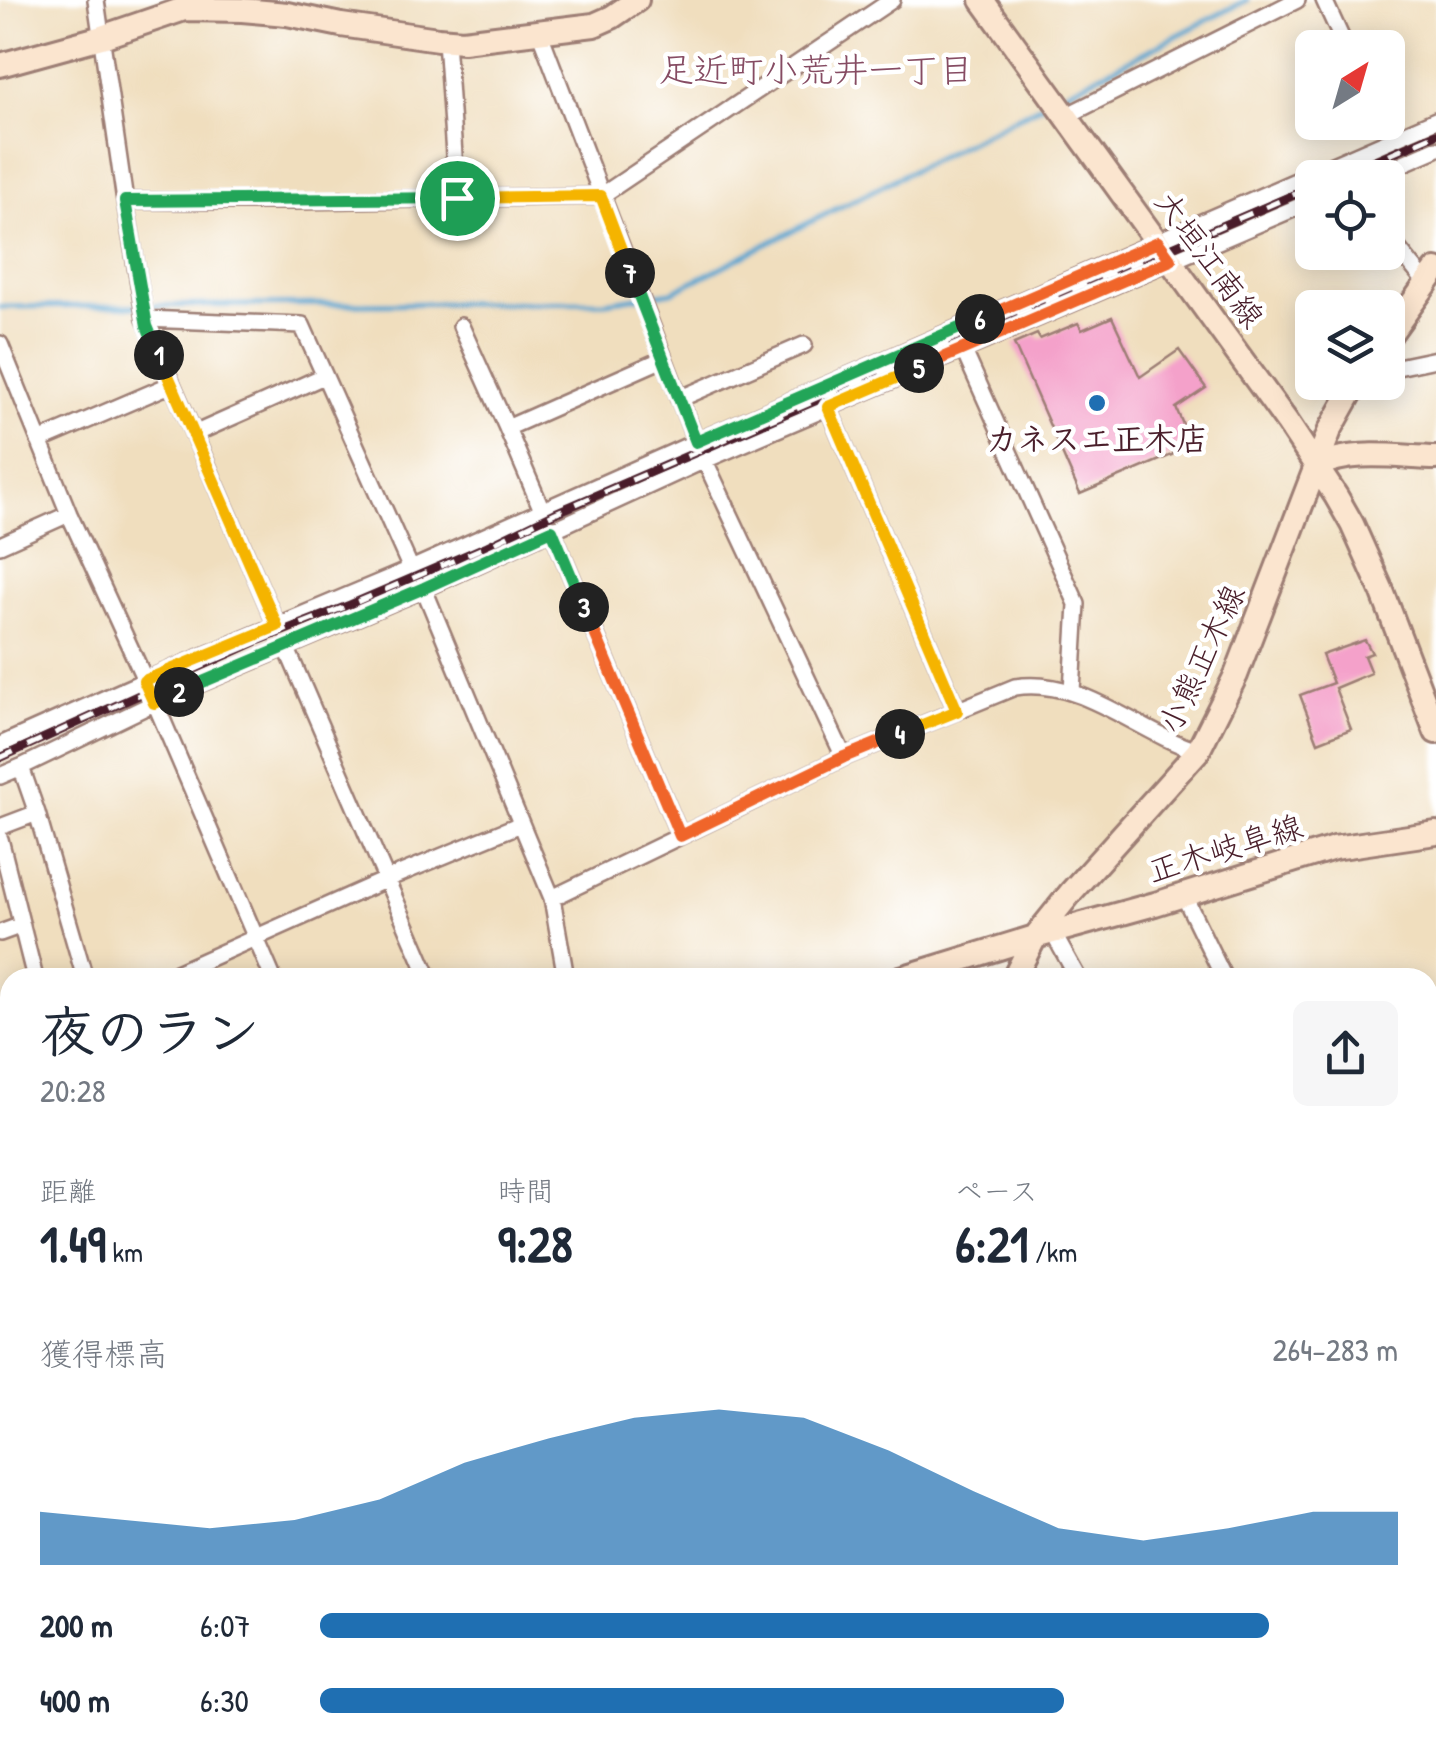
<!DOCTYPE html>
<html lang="ja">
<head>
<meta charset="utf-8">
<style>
  body { margin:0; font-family:"Patrick Hand","Klee One",sans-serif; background:#f6f6f7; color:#1f2937; height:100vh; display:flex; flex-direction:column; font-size:38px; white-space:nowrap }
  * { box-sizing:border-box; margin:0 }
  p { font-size:32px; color:#747a83 }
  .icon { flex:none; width:55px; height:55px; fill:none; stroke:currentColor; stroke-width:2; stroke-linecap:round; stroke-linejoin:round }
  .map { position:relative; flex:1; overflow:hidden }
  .side { position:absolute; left:0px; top:968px; width:1438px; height:792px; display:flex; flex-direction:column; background:#fff; border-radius:30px 30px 0 0; box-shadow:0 5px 25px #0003 }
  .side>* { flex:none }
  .needle { width:65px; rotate:37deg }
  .fabs { position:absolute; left:1295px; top:30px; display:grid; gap:20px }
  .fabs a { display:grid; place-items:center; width:110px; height:110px; border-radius:15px; background:#fff; box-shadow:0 5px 25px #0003; font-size:50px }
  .pin { position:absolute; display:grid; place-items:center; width:85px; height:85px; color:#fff; margin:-42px; border:5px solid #fff; border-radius:50%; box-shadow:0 2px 10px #0007 }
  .km { position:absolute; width:50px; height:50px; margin:-25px; border-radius:50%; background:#222; color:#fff; font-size:28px; line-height:50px; text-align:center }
  .round { display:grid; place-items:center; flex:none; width:105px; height:105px; border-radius:15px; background:#f6f6f7 }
  .overview { display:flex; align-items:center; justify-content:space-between; height:170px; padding:0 40px }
  h1 { font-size:55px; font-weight:700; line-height:75px }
  .metrics { display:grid; grid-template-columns:repeat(3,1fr); gap:15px; height:170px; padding:10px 40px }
  .metrics div { display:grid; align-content:center }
  .metrics b { font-size:50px; font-weight:700 }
  .metrics small { font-size:28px; font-weight:400 }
  .metrics p { font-size:28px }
  .chart { height:280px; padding:20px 40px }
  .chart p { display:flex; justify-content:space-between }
  .chart svg { width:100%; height:180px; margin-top:10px; fill:#1f6fb2; opacity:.7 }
  ul { padding:0 40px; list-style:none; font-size:32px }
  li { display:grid; grid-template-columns:160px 120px 1fr; align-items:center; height:75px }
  li i { height:25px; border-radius:12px; background:#1f6fb2 }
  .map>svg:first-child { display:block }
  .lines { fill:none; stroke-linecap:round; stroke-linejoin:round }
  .stream { stroke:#57a4d0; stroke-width:5 }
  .building { fill:#f4a1ca }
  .street-casing { stroke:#9d7e74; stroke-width:20 }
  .secondary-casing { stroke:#9d7e74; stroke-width:28 }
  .street { stroke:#fff; stroke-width:15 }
  .secondary { stroke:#fbe5cf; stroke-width:22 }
  .rail-casing { stroke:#4a1f2b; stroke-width:9 }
  .rail { stroke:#fff; stroke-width:5; stroke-dasharray:15; stroke-linecap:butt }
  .split-1-casing { stroke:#fff; stroke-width:20 }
  .split-2-casing { stroke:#fff; stroke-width:20 }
  .split-3-casing { stroke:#fff; stroke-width:20 }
  .split-4-casing { stroke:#fff; stroke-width:20 }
  .split-5-casing { stroke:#fff; stroke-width:20 }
  .split-6-casing { stroke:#fff; stroke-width:20 }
  .split-7-casing { stroke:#fff; stroke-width:20 }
  .split-8-casing { stroke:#fff; stroke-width:20 }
  .split-1 { stroke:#22a559; stroke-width:12 }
  .split-2 { stroke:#f5b400; stroke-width:12 }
  .split-3 { stroke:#22a559; stroke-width:12 }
  .split-4 { stroke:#f0652b; stroke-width:12 }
  .split-5 { stroke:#f5b400; stroke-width:12 }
  .split-6 { stroke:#f0652b; stroke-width:12 }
  .split-7 { stroke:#22a559; stroke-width:12 }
  .split-8 { stroke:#f5b400; stroke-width:12 }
  .poi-dot { fill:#1f6fb2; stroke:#fff; stroke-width:4 }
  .labels { text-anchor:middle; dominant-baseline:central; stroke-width:9; stroke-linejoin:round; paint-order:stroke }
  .street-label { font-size:32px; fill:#4a1f2b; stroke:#fff }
  .poi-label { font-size:32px; font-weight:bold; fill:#4a1f2b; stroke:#fff }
  .neighbourhood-label { font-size:35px; fill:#864c63; stroke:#fff }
</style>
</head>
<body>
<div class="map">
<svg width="1436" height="1758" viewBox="0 0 1436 1758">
  <rect width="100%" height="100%" fill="#fff"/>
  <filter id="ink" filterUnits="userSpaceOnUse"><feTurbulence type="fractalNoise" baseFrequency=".01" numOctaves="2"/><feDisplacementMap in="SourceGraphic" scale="20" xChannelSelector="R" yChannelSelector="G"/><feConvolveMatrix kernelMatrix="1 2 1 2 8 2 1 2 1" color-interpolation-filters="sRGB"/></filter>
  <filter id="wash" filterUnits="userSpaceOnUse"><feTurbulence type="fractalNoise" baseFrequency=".0048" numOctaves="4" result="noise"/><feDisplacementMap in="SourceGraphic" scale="40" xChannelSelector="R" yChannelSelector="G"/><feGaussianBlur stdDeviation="2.25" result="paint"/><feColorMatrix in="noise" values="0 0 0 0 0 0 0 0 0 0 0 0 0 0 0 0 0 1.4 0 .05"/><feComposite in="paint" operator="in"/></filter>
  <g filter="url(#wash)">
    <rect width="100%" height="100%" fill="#f0debe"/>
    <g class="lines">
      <path class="stream" d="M1058,96L1247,0
        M0,307L605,302L672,292L1049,101"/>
    </g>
    <g id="blocks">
      <path class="building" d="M1112,317L1140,377L1179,350L1206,388L1176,408L1187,434L1182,443L1172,448L1174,454L1080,494L1014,344L1037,334L1040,339L1078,323L1082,330Z
        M1365,640L1372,653L1364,656L1371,673L1335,688L1351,729L1318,742L1300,695L1333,683L1322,655Z"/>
    </g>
  </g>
  <g filter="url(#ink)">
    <use href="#blocks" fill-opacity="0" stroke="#9d7e74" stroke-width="2.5"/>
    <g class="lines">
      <g class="street-casing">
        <path id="street" d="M96,0L125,201L145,319L172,384
          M1324,0L1346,48
          M539,31L696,442L844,757
          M446,40L457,198
          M1066,116L1297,0
          M1369,178L1436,149
          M125,201H297L601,196L892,0
          M1388,236L1426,283
          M145,319L302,325L411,569L696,442L1436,120
          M461,326L507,428
          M0,344L69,514L150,691L273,978
          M963,349L1077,604L1072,691
          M1388,369L1436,359
          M679,399L804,345
          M828,407L957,711
          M194,434L324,376
          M39,441L172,384L277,626
          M542,510L507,428L663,359
          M552,530L680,836
          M0,545L69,514
          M424,589L705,460L1312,201
          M290,656L429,978
          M0,745L144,681L411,569
          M21,767L154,703L424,589L552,898L566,978
          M0,776L21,767L37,813L0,827
          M37,813L85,978
          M0,839L35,978
          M1184,896L1224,978
          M552,898L844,757L1015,687C1083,677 1136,732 1198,751
          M0,933L22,925
          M1053,933L1078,978
          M165,978L387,879L521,824
          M0,1297L10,1292
          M1428,1360L1436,1348
          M0,1399L10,1404
          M1428,1411L1436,1415
          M1428,1480H1436
          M0,1680L10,1674
          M245,1750V1758
          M530,1750V1758
          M815,1758V1750
          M1294,1758L1436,1757"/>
      </g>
      <g class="secondary-casing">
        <path id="secondary" d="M982,0L1287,422L1336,496L1352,524L1382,591L1436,732
          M0,65L102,37L184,9L242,10L287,14L341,25L438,39L463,41L594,25L612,17L637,0
          M1388,337L1436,270
          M1316,466C1353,449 1396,457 1436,458
          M901,978L1035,937L1155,904L1334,848L1436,833
          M1014,978L1035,937L1072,891L1198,751L1236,675L1330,430L1357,382
          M0,1158L10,1157
          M1064,1750L1065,1758"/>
      </g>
      <use href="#street" class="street"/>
      <use href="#secondary" class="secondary"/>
      <g class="rail-casing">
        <path id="rail" d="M1334,178L1436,134
          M0,758L260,640L350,605L485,547L555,513L1312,187"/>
      </g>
      <use href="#rail" class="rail"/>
    </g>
  </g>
  <g class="lines" filter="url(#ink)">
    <g class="split-1-casing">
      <path id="split-1" d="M159,355L147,326L125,201L457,198"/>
    </g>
    <g class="split-2-casing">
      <path id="split-2" d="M159,355L277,626L144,681L154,703L179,692"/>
    </g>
    <g class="split-3-casing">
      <path id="split-3" d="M179,692L424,588L552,530L584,607"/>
    </g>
    <g class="split-4-casing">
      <path id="split-4" d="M584,607L680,836L844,757L900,734"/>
    </g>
    <g class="split-5-casing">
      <path id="split-5" d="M900,734L957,711L828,407L919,368"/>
    </g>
    <g class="split-6-casing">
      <path id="split-6" d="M919,368L1171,260L1158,242L980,319"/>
    </g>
    <g class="split-7-casing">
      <path id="split-7" d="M630,273L696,442L980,319"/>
    </g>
    <g class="split-8-casing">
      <path id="split-8" d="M457,198L601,196L630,273"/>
    </g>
    <use href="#split-1" class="split-1"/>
    <use href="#split-2" class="split-2"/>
    <use href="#split-3" class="split-3"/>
    <use href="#split-4" class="split-4"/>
    <use href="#split-5" class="split-5"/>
    <use href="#split-6" class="split-6"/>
    <use href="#split-7" class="split-7"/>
    <use href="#split-8" class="split-8"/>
  </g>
  <circle class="poi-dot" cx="1097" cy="403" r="10"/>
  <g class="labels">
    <g class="street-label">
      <text transform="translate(1210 259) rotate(54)">大垣江南線</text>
      <text transform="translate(1201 659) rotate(-65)">小熊正木線</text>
      <text transform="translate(1225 848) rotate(-17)">正木岐阜線</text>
    </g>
    <g class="poi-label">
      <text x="1097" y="438">カネスエ正木店</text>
    </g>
    <g class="neighbourhood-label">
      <text x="816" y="69">足近町小荒井一丁目</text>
    </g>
  </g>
</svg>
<div class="fabs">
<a><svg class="needle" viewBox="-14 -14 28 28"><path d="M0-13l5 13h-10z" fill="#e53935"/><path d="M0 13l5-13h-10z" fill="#747a83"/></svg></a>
<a><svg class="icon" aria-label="locate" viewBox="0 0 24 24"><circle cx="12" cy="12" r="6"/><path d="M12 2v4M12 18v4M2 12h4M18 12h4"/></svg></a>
<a><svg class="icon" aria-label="layers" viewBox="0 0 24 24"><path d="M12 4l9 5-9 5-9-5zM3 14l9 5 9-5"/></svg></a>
</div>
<div class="pin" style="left:457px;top:198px;background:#1e9e55"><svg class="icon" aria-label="arrive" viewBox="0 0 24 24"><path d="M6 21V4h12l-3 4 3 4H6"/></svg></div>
<b class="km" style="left:159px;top:355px">1</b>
<b class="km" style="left:179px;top:692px">2</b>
<b class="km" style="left:584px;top:607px">3</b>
<b class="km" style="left:900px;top:734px">4</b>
<b class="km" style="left:919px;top:368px">5</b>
<b class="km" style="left:980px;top:319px">6</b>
<b class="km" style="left:630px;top:273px">7</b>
<section class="side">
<div class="overview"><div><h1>夜のラン</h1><p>20:28</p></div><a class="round"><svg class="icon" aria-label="share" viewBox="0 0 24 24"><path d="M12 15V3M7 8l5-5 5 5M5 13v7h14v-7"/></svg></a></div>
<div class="metrics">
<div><p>距離</p><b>1.49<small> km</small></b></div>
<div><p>時間</p><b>9:28</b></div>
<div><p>ペース</p><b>6:21<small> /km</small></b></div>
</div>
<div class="chart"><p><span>獲得標高</span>264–283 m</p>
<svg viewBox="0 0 160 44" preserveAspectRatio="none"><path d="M0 44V31L10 33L20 35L30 33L40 28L50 19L60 13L70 8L80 6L90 8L100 16L110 26L120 35L130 38L140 35L150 31L160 31V44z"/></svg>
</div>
<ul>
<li><b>200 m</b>6:07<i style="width:88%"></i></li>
<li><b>400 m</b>6:30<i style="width:69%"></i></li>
</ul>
</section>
</div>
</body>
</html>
